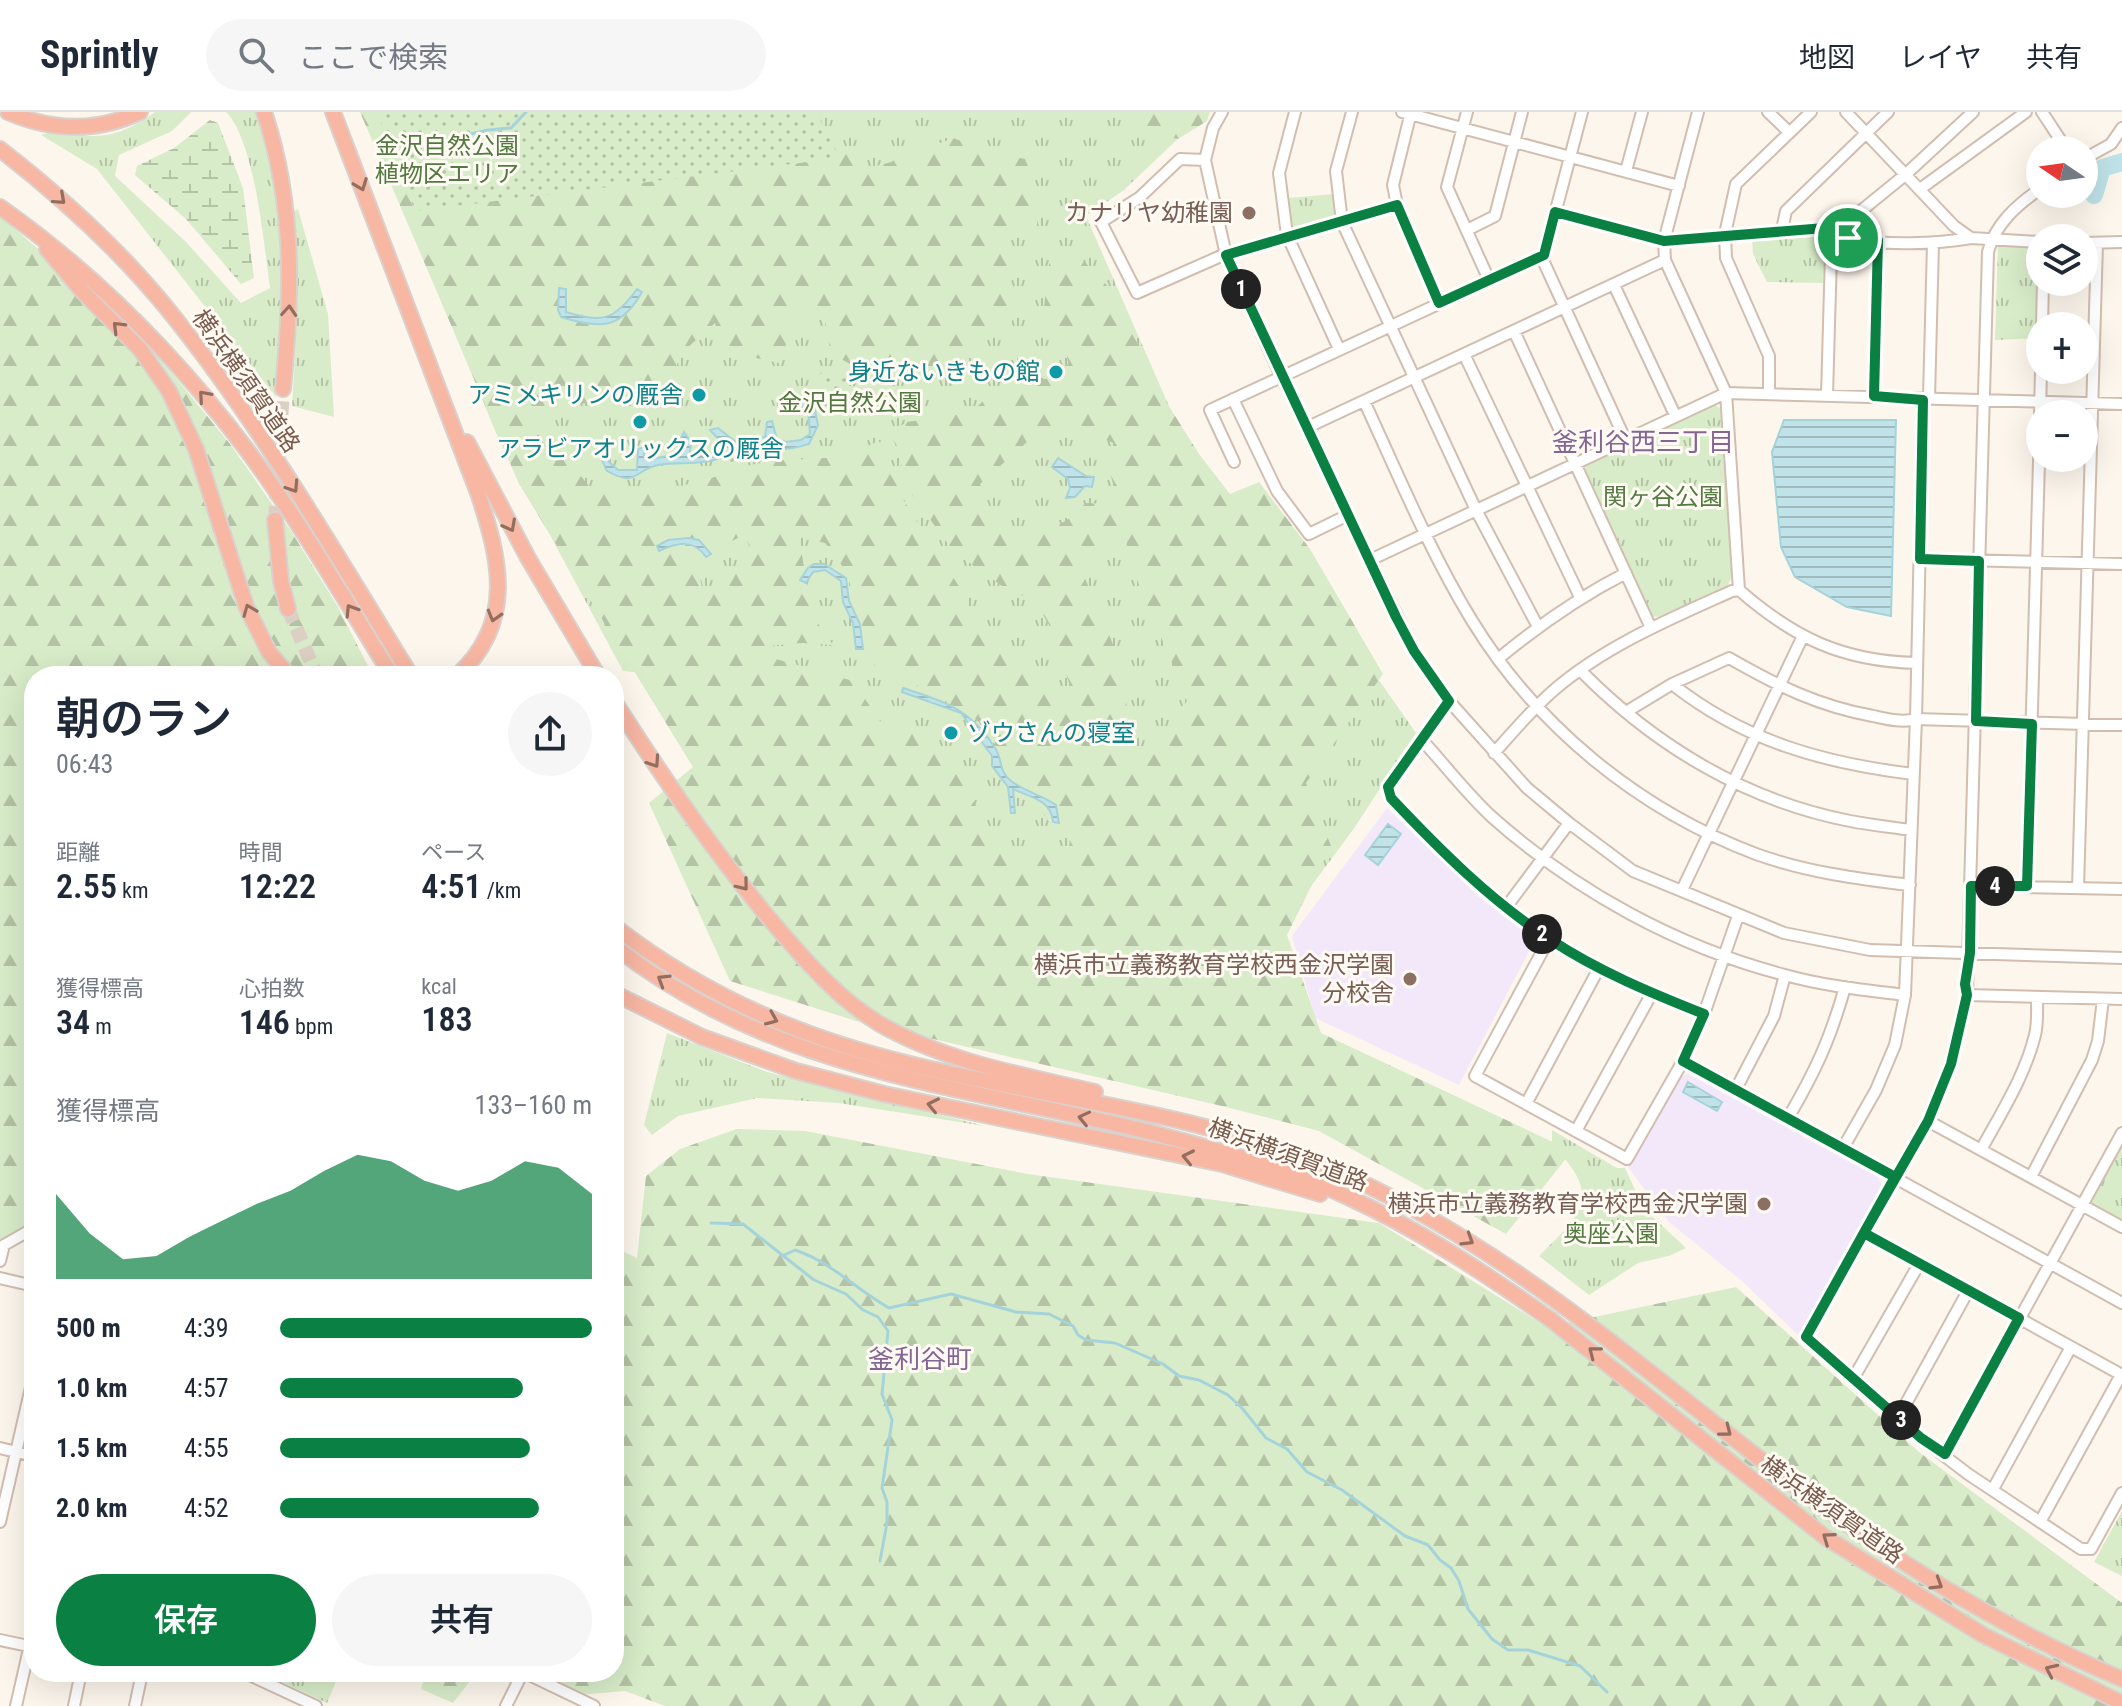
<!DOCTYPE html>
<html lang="ja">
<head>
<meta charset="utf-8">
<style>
  body { margin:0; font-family:"Roboto Condensed","Noto Sans JP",sans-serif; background:#f6f6f7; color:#1f2937; height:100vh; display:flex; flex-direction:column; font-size:30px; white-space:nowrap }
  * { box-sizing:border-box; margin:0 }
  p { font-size:26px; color:#747a83 }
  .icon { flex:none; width:44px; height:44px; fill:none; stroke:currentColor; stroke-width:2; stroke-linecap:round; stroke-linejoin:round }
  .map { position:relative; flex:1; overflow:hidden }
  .panel { position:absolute; left:24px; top:554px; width:600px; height:1016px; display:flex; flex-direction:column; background:#fff; border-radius:32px; box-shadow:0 8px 32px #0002 }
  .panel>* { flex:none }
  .needle { width:52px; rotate:283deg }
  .controls { position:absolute; left:2026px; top:24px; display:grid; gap:16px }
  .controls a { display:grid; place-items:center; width:72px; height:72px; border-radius:50%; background:#fff; box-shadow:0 8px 32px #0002; font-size:40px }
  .pin { position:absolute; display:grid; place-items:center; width:68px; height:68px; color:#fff; margin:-34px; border:4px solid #fff; border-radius:50%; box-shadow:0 2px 8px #0007 }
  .km { position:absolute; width:40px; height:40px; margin:-20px; border-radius:50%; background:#222; color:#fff; font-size:22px; line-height:40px; text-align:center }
  .round { display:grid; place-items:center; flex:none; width:84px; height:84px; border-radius:42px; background:#f6f6f7 }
  .head { display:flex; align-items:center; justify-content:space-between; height:136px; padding:0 32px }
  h1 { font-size:44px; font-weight:600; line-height:60px }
  .figures { display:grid; grid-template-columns:repeat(3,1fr); gap:12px; height:136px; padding:8px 32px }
  .figures div { display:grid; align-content:center }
  .figures b { font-size:34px; font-weight:600 }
  .figures small { font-size:22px; font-weight:400 }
  .figures p { font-size:22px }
  .chart { height:224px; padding:16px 32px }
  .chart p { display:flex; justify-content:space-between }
  .chart svg { width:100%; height:144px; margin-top:8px; fill:#0b8043; opacity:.7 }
  .cta { display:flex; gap:16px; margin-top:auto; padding:16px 32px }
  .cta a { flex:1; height:92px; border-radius:48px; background:#0b8043; color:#fff; font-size:32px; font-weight:600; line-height:92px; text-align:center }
  .cta a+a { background:#f6f6f7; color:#1f2937 }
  ul { padding:0 32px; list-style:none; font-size:26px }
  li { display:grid; grid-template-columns:128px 96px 1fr; align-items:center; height:60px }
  li i { height:20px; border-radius:10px; background:#0b8043 }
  header { display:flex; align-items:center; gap:48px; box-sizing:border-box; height:112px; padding:0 40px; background:#fff; border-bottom:2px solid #e0e1e3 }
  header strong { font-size:38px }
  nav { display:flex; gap:44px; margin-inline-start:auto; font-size:28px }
  .search { width:560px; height:72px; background:#f6f6f7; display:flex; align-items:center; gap:20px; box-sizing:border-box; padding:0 28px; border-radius:44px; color:#747a83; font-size:30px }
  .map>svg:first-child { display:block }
  .education { fill:#f3e8fa }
  .grass { fill:url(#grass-tufts) }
  .forest { fill:url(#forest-firs); fill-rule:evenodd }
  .wetland { fill:url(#wetland-marsh) }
  .garden { fill:url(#garden-dots) }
  .water { fill:url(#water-rules); stroke:#a5d3da; stroke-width:2 }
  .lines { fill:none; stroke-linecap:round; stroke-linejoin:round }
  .stream { stroke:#a5d3da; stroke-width:3 }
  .river { stroke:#bfe3e8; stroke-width:18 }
  .highway-tunnel { stroke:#dcd0c4; stroke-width:14; stroke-dasharray:14 7; stroke-linecap:butt }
  .minor-casing { stroke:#d1beb0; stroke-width:14 }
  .highway-casing { stroke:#dad1cd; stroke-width:18 }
  .minor { stroke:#fff; stroke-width:10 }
  .highway { stroke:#f7b7a3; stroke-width:14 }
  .oneway { stroke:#936e5e }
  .route-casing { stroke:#fff; stroke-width:16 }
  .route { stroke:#0b8043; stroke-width:10 }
  .education-dot { fill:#8d6e63; stroke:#fffaf3; stroke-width:3 }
  .culture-dot { fill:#0f9aa8; stroke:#fffaf3; stroke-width:3 }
  .labels { text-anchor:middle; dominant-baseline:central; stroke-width:6; stroke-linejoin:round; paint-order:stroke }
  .park-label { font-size:24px; fill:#537a41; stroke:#fffaf3 }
  .education-label { font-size:24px; fill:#785e54; stroke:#fffaf3; text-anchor:end }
  .culture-label { font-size:24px; fill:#0d838f; stroke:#fffaf3; text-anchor:end }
  .street-label { font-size:24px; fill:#7a5c4d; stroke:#fffaf3 }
  .neighbourhood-label { font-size:26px; fill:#846695; stroke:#fffaf3 }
</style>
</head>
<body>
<header>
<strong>Sprintly</strong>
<div class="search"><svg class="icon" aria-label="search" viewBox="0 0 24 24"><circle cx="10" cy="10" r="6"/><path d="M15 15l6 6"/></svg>ここで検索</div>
<nav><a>地図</a><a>レイヤ</a><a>共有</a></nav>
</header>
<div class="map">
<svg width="2122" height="1594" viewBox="0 0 2122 1594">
  <defs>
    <pattern id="grass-tufts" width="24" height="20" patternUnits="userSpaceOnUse" patternTransform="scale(2)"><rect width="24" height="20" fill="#d8ecc9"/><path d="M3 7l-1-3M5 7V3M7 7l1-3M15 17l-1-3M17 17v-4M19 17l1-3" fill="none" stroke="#b4c2a5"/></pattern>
    <pattern id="forest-firs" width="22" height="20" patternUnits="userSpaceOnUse" patternTransform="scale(2)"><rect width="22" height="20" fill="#d8ecc9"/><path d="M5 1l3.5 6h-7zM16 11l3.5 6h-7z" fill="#b4c2a5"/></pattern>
    <pattern id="wetland-marsh" width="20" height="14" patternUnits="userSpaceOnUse" patternTransform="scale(2)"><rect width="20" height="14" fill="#d8ecc9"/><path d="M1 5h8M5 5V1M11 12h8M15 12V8" fill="none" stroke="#b4c2a5"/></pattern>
    <pattern id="garden-dots" width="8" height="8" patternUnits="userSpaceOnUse" patternTransform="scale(2)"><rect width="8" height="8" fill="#d8ecc9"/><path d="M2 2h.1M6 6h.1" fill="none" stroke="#b4c2a5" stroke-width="1.8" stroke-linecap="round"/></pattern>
    <pattern id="water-rules" width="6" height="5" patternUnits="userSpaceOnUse" patternTransform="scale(2)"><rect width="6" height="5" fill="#bfe3e8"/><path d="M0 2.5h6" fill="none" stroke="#a0bbbe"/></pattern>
  </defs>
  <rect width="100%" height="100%" fill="#fdf6ec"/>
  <path class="education" d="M1387,696L1480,786L1535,828L1459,973L1315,906L1292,824Z
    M1688,962L1879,1066L1882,1075L1800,1225L1742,1169L1669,1110L1628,1055L1679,965Z"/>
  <path class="grass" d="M155,0H191L172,19L119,43L115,64L186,130L241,191L270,176C264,133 255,29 226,0H256L272,36L280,84L285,163L276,285L97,57L41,23C56,16 75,23 91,24C115,25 136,14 155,0Z
    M363,0H1206L1124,78L1086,104L1189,340L1381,571L1416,621L1355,715L1283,812L962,747L841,581L623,559L499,328Z
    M1334,82L1336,102L1331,108L1291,117L1288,86Z
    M298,97L328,202L334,305L292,294C296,229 301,165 293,100Z
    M1818,122L1825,133L1823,171L1767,170L1753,142L1752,124Z
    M1998,133H2038L2037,226L1995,228Z
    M1715,293L1720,296L1732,464L1728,473L1659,505L1651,504L1582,360L1586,351Z
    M667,921L767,960L985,1014L839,991L757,986L678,1004L652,1023L644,1013Z
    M1552,1018L1617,1056H1625L1644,1097L1686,1136L1669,1144L1638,1151L1589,1183L1539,1144C1581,1103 1604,1083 1552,1034Z
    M2122,1032V1111L2090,1093Z
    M2122,1399V1464L2094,1450Z
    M260,1560H340L327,1591Z"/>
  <path class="forest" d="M360,0H809L825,29L869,56L891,50L953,26L986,38L1025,47L1039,82L1037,114L1011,125L1012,216L976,229L932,254L864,259L831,242L824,204L800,195L779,251L721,238L715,211L686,237L662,277L553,297L548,322L595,382L659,379L706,368L742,355L768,349L843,345L879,329L904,389L962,479L973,506L1025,548L1040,565L1060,594L1075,590L1053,520L1036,490L1002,474L953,439L911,381L891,320L907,310L971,301L987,285L1024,269L1063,265L1068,251L1063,217L1043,204L1050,145L1070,135L1123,190L1148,261L1199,342L1230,382L1259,370L1310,437L1383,562L1306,671L1331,734L1287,823L1321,921L1572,1039L1506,1122L1319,1019L1226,995L856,909L730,869L649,691L693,655L519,372ZM1082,316L1115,332L1109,357L1119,393L1086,391L1067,408L1037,425L1001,421L980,372L1027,330ZM1124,412L1129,449L1172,551V565L1187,589L1150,648H1126C1108,619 1125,614 1127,589C1129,559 1093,487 1081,457ZM744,423L756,445L705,486L695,447ZM799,425L825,431L846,459L875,556L926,577L978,609L1050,711L1069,714L1070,742L1017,737L996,726L934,626L884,615L853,569L769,545L765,534L802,531L833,533L812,503Z
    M1129,0H1210L1207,9L1178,27L1140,18Z
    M0,104L149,233L230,332L291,419L338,495L373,564H34V1110L0,1129Z
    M737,1017L805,1019L1028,1062L1379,1111L1547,1215L1736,1175L1919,1340L2122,1491V1594H665L625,1579L579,1583L536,1560H614V1135L637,1146L646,1064L680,1037Z
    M426,1560H477L453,1591L421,1577Z"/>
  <path class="wetland" d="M210,8L218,11L243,76L254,166L241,172L186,107L135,63L137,54L174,36Z"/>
  <path class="garden" d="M377,0H816L840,46L415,99Z
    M823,260L831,264L844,262L849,267L847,277L829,280L817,267L818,262Z
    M768,337L769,344L730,351L729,348L735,344Z"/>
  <path class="water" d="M559,176L566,177V200C602,211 614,209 637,177L642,180C621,218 599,217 561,205L558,198Z
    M800,288L814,293L818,313L809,332C802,334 792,337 785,337C779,337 773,332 767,332C744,332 732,343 714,348C695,353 677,350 658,353C634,358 637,376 607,359L601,346L602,333L609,336V350L618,358H637L638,337L645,335L644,343L647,348L678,342L683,338L680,328L684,320L691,330L690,342L694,344L714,341L721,335L722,331L710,318L718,316L736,330L765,325L767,310L772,309L778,331L801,328L810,322L808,297L801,294Z
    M1784,308H1896L1891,504L1847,495L1795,465L1781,435L1772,340Z
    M1058,346L1086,364L1094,365L1092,375L1085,374L1075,385L1066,386L1070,376L1068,367L1052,355Z
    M688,426L699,428L711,442L706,445C693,426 677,431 659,439L657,434L668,428Z
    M814,452H824L846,466L849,489L860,512L863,537H856L853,511L843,490L841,469L825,458L813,460L806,471L800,468L808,456Z
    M903,576C945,590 971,597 995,636C1003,647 998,659 1011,669C1024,679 1042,683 1056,693L1059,711L1053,710C1051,688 1032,686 1013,677L1015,701H1011L1008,675L992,654V644L961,601L902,580Z
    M1388,712L1401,722L1378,753L1365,743Z
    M1688,970L1722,990L1717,999L1683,980Z"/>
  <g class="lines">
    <path class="stream" d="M440,29L488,18L511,16L526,0
      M711,1111L743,1112L814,1168L846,1182L863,1198L878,1205L888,1219L882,1282L892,1308L882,1376L887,1390V1411L880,1449
      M782,1144L795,1138C831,1150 856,1177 889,1196L951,1182L1016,1200L1049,1202L1073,1214L1078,1223L1086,1228L1115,1231L1163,1252L1179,1264L1199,1268L1228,1283L1242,1296L1266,1326L1287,1337L1307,1360L1342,1378L1405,1424L1428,1433L1440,1448L1451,1456L1459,1469L1468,1497L1492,1527L1508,1538H1528L1580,1554L1607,1580"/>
    <path class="river" d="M2094,83L2102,56L2122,50"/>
    <path class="highway-tunnel" d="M275,408L283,277
      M288,497L317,564"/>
    <g class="minor-casing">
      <path id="minor" d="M1222,0L1213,16L1205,48L1226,143L1281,264L1308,315L1348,403L1414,539L1449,589L1527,676L1569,711L1633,759L1784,821L1870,838L2122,846
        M1295,0L1279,61L1287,123L1339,237
        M1352,0L1336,59L1342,110L1476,398L1537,513
        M1402,0L1679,74
        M1411,0L1393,73L1397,93L1439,191
        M1467,0L1447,75L1489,168
        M1698,0L1664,129L1665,148L1726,281L1739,478
        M1768,0L1789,20
        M1846,0L1954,114L1971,126L2040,130
        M2042,0L2067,38
        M2084,47L2111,32L2122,16
        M1205,48L1180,47L1139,86L1101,110L1137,181L1221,144L1397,93
        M1626,59L1642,0
        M1920,77L2026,0
        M2040,77C2017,93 1995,112 1988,140L1967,883L1951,952L1928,1009L1806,1225L1921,1326L1968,1362L2081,1437H2091L2122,1381
        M1555,100L1664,129L1825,116C1833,119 1841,124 1849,126C1883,134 1937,132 1971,126
        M1467,118L1495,104L1522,0
        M1782,118L1786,99L1888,0
        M2084,131L2122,130
        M1541,144L1625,327
        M1614,173L1675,303
        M2042,214L2043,170
        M1514,219L1651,516
        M1464,242L1580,485
        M1769,282V244L1726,146L1725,122L1736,72L1811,0
        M1827,284L1831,141L1835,120L1905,63L1973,0
        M1874,284L1878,128
        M1929,286L1933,131
        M1233,287L1277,379L1309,422L1348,403
        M1364,289C1398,362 1429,438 1471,507C1536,614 1639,698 1756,742C1806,760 1858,767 1910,773
        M2040,302L2041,258
        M1308,315L1665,148
        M1234,350L1210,298L1544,143L1582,0
        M1920,447L2122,452
        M1370,448L1726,281L2122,292
        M1498,547C1539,513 1579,485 1626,461
        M1581,559C1654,633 1746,689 1850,709C1870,713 1891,715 1911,718
        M1672,572C1744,629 1823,651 1913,662
        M1449,589L1388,675L1391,686C1440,738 1491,789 1551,828C1598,859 1651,881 1704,902
        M1626,600L1672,572L1729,546C1778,574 1818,594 1873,604C1887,607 1902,611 1916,607L2122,613
        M1422,628C1445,653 1467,682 1492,705C1575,779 1677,835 1785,863C1824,874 1865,878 1905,883
        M1494,641C1513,620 1532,597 1554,578C1605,534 1670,507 1732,479L1739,478C1794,526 1842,549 1916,551
        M1971,774L2122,777
        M2027,774L2040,314
        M2078,776L2097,131
        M1682,778L1802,526
        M1507,794L1569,711
        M1549,827L1475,964L1627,1047L1683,949L1704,902L1738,804
        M1967,883L2122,887
        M1683,949L2122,1191
        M1736,977L1774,904L1785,863
        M1526,992L1599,856
        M1788,1006C1815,960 1830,928 1845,875
        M1928,1009L2122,1115
        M1576,1019L1652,881
        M1843,1036L1876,978L1895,933L1905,883L1916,607L1923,288
        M1981,1038C2001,1001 2025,964 2035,923C2038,911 2037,897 2037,885
        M2031,1065L2092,948L2098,929L2103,887
        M1864,1121L2122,1263
        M0,1149L4,1133L34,1116
        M0,1166L34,1174
        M1853,1267L1919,1152
        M1898,1306L1968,1179
        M0,1336L34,1344
        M1945,1342L2122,1021
        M1993,1377L2071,1235
        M0,1410L34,1262
        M2040,1410L2121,1263
        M0,1528L33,1535
        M243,1560L316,1594
        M16,1594L34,1515
        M74,1594L81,1560
        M135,1594L142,1561L148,1560
        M506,1594L523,1560L594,1594"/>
    </g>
    <g class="highway-casing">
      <path id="highway" d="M8,0C52,19 97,20 140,0
        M264,0C295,92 292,182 283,277
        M333,0L478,381C500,447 516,510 457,564
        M0,37C63,86 124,142 174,205C263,317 336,442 411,564
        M0,95C95,162 177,245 247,338C300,410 345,488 392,564
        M47,137L82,179L140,237L169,279L196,337L246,494L269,540L289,564
        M467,330L528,446L598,564
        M275,408L281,469L288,497
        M614,589C663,666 715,742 774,812C806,849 838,887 880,912C946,950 1022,963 1095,980
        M614,814C664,853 718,884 777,909C949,982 1148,981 1324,1054C1508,1130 1653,1268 1811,1386C1908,1458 2011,1520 2122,1567
        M614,834C788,971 991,974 1194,1032C1246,1046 1299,1062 1348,1085C1420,1118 1486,1162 1550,1207L1825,1425L1983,1523L2122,1591
        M614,881L702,925L796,959L884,982L1222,1052L1320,1082"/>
    </g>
    <use href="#minor" class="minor"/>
    <use href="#highway" class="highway"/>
  </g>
  <defs><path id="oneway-chevron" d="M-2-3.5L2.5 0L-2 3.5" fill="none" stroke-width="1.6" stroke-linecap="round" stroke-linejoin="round" transform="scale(2)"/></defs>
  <g class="oneway">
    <use href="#oneway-chevron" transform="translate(361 73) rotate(69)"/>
    <use href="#oneway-chevron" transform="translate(60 87) rotate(42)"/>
    <use href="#oneway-chevron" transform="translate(289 199) rotate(-86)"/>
    <use href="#oneway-chevron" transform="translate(118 215) rotate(-135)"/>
    <use href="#oneway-chevron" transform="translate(204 284) rotate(-131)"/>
    <use href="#oneway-chevron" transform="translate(293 375) rotate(57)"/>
    <use href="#oneway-chevron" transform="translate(510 414) rotate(62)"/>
    <use href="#oneway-chevron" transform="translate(249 498) rotate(-112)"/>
    <use href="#oneway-chevron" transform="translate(351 498) rotate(-122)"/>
    <use href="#oneway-chevron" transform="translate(494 504) rotate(106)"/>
    <use href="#oneway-chevron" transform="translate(654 650) rotate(56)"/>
    <use href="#oneway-chevron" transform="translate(743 773) rotate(51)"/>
    <use href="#oneway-chevron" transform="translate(663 868) rotate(-148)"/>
    <use href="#oneway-chevron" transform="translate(772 907) rotate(23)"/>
    <use href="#oneway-chevron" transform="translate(933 993) rotate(-168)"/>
    <use href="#oneway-chevron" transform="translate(1084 1006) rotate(-167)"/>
    <use href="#oneway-chevron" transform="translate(1188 1045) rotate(-168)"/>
    <use href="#oneway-chevron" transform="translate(1468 1128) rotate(32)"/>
    <use href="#oneway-chevron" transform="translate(1594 1240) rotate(-142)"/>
    <use href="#oneway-chevron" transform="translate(1726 1319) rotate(38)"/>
    <use href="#oneway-chevron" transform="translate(1828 1426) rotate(-145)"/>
    <use href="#oneway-chevron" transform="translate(1937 1472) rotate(32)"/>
    <use href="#oneway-chevron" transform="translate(2051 1558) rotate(-155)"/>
  </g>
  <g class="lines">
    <g class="route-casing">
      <path id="route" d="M1848,126L1825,116L1664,129L1555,100L1544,143L1439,191L1397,93L1226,143L1396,505L1414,539L1449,589L1388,675L1391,686C1440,738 1491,789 1551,828C1598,859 1651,881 1704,902L1683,949L1895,1065L1806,1225L1921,1326L1945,1342L2019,1206L1864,1121L1928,1009L1951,952L1967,883L1965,872L1970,841L1971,774H2027L2032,612L1976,609L1979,449L1920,447L1923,288L1874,284L1878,128L1848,126"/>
    </g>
    <use href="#route" class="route"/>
  </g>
  <g class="education-dot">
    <circle cx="1249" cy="101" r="8"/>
    <circle cx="1410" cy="867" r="8"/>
    <circle cx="1764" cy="1092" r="8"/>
  </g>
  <g class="culture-dot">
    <circle cx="1056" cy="260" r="8"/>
    <circle cx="699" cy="283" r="8"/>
    <circle cx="640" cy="310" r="8"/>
    <circle cx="951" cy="621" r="8"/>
  </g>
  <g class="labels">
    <g class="park-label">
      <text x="447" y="34">金沢自然公園<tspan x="447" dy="28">植物区エリア</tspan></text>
      <text x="850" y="291">金沢自然公園</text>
      <text x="1663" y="385">関ヶ谷公園</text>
      <text x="1611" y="1122">奥座公園</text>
    </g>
    <g class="education-label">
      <text x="1233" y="101">カナリヤ幼稚園</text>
      <text x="1394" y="853">横浜市立義務教育学校西金沢学園<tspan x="1394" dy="28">分校舎</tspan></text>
      <text x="1748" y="1092">横浜市立義務教育学校西金沢学園</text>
    </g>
    <g class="culture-label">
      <text x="1040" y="260">身近ないきもの館</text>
      <text x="683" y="283">アミメキリンの厩舎</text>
      <text x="640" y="337" text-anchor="middle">アラビアオリックスの厩舎</text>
      <text x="967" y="621" text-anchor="start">ゾウさんの寝室</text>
    </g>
    <g class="street-label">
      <text transform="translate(246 269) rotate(55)">横浜横須賀道路</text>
      <text transform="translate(1288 1043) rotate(20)">横浜横須賀道路</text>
      <text transform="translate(1832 1398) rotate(35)">横浜横須賀道路</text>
    </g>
    <g class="neighbourhood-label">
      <text x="1643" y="330">釜利谷西三丁目</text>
      <text x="920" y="1247">釜利谷町</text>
    </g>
  </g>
</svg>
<div class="controls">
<a><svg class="needle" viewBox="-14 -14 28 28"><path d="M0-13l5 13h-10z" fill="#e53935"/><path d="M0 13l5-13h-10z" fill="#747a83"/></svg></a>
<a><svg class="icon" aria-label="layers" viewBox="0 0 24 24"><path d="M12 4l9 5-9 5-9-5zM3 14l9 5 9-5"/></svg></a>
<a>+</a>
<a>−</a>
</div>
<div class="pin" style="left:1848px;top:126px;background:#1e9e55"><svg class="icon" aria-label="arrive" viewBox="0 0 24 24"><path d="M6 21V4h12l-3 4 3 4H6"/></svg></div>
<b class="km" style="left:1241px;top:177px">1</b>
<b class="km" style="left:1542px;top:822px">2</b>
<b class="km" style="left:1901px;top:1308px">3</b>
<b class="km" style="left:1995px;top:774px">4</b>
<section class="panel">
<div class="head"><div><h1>朝のラン</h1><p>06:43</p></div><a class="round"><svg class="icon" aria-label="share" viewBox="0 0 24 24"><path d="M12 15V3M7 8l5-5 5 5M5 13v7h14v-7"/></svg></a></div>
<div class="figures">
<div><p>距離</p><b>2.55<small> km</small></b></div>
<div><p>時間</p><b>12:22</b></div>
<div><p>ペース</p><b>4:51<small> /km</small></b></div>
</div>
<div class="figures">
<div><p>獲得標高</p><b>34<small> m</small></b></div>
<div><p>心拍数</p><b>146<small> bpm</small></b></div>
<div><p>kcal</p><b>183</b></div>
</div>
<div class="chart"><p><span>獲得標高</span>133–160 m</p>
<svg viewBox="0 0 160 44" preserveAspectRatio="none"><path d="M0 44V18L10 30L20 38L30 37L40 31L50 26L60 21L70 17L80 11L90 6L100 8L110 14L120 17L130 14L140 8L150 10L160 18V44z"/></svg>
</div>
<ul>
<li><b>500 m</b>4:39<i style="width:100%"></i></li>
<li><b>1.0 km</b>4:57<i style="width:78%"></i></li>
<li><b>1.5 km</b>4:55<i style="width:80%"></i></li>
<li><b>2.0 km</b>4:52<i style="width:83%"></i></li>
</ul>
<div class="cta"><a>保存</a><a>共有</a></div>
</section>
</div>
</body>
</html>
